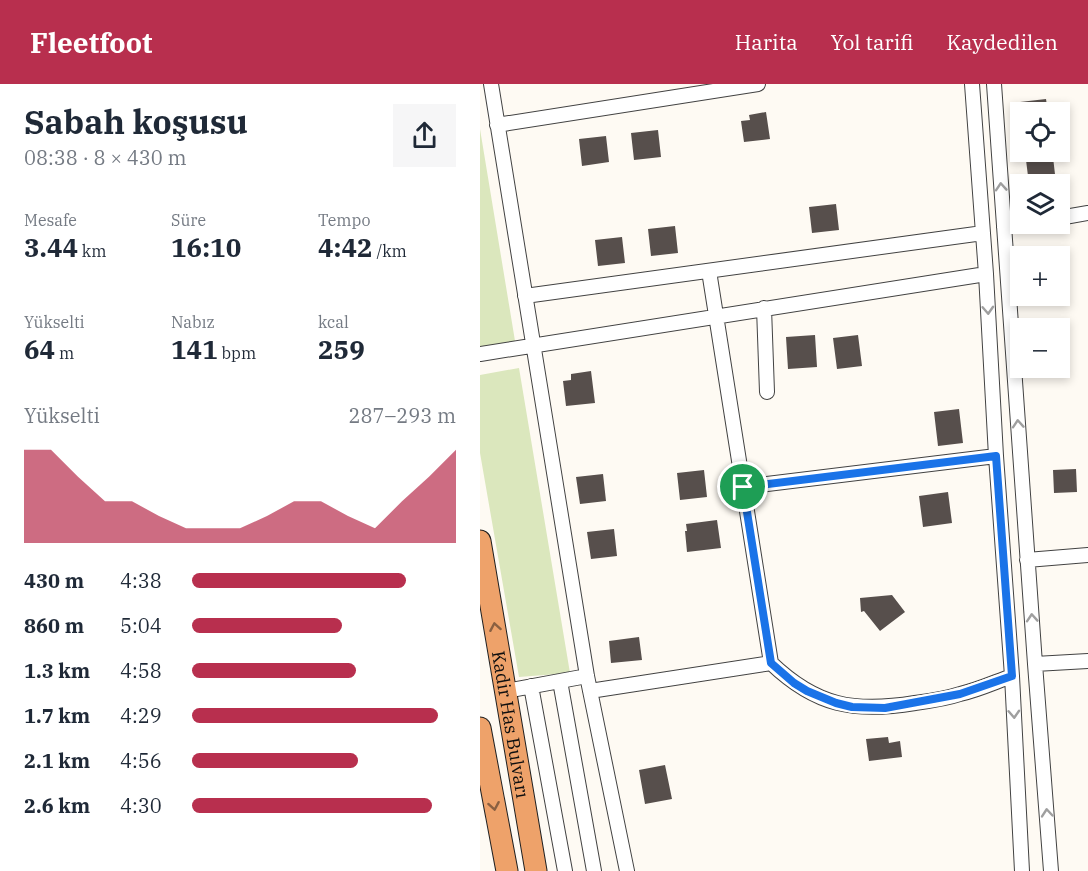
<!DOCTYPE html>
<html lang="tr">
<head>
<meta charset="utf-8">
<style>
  body { margin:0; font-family:"IBM Plex Serif",serif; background:#f6f6f7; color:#1f2937; height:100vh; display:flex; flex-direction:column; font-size:22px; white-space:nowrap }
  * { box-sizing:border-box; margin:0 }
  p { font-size:20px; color:#747a83 }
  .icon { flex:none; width:33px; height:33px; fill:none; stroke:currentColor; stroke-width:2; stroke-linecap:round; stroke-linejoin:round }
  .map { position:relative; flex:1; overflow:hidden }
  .drawer { display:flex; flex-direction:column; background:#fff; width:480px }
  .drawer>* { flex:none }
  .tools { position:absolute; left:530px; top:18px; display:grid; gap:12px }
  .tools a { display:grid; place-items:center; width:60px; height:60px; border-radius:0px; background:#fff; box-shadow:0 3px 9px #0003; font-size:30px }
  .pin { position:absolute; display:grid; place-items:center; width:51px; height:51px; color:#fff; margin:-26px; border:3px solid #fff; border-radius:50%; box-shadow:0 2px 6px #0007 }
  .round { display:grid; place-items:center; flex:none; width:63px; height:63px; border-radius:0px; background:#f6f6f7 }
  .head { display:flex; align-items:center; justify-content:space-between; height:102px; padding:0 24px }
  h1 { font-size:33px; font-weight:800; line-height:45px }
  .metrics { display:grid; grid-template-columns:repeat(3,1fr); gap:9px; height:102px; padding:6px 24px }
  .metrics div { display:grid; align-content:center }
  .metrics b { font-size:26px; font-weight:800 }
  .metrics small { font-size:16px; font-weight:400 }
  .metrics p { font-size:16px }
  .chart { height:168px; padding:12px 24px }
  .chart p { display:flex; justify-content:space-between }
  .chart svg { width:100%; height:108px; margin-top:6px; fill:#b82f4e; opacity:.7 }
  ul { padding:0 24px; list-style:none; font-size:20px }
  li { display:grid; grid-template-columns:96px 72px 1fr; align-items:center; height:45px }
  li i { height:15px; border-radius:8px; background:#b82f4e }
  header { display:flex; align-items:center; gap:36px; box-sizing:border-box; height:84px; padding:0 30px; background:#b82f4e; color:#fff }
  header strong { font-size:28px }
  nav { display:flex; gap:33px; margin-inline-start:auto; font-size:21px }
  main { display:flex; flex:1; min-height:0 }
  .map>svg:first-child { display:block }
  .green { fill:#dbe7bd }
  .building { fill:#574f4c }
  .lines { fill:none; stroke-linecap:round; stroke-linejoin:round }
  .minor-casing { stroke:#424242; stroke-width:16 }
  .trunk-casing { stroke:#202020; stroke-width:23 }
  .minor { stroke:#fff; stroke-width:14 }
  .trunk { stroke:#eea26a; stroke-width:21 }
  .oneway { stroke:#9f9f9f }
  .oneway2 { stroke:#8a6041 }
  .route-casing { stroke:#fff; stroke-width:12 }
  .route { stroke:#1a73e8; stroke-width:8 }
  .labels { text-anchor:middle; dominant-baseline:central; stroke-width:6; stroke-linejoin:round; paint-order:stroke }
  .street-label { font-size:18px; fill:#0f0f0f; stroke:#fff }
</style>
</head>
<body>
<header>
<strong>Fleetfoot</strong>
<nav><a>Harita</a><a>Yol tarifi</a><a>Kaydedilen</a></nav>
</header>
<main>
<section class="drawer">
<div class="head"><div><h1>Sabah koşusu</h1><p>08:38 · 8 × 430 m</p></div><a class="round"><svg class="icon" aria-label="share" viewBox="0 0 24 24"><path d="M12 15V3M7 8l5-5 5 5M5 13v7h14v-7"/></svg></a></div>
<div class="metrics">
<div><p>Mesafe</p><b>3.44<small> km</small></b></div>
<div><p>Süre</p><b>16:10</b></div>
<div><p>Tempo</p><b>4:42<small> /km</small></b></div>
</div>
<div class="metrics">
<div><p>Yükselti</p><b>64<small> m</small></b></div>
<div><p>Nabız</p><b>141<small> bpm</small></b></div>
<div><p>kcal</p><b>259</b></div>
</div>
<div class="chart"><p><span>Yükselti</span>287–293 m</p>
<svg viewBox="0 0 160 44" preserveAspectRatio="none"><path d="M0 44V6L10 6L20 17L30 27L40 27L50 33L60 38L70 38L80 38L90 33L100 27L110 27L120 33L130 38L140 27L150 17L160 6V44z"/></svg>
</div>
<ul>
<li><b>430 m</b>4:38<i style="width:81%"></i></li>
<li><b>860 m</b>5:04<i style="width:57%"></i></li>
<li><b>1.3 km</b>4:58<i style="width:62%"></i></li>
<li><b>1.7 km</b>4:29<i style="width:93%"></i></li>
<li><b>2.1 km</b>4:56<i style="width:63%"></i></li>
<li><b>2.6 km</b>4:30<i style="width:91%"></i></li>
</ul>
</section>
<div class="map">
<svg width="608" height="787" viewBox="0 0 608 787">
  <rect width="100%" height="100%" fill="#fefaf3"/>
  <path class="green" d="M0,45L35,257L0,263Z
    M39,284L90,589L39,593L0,369V291Z"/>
  <path class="building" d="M566,15L568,28H541L540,18Z
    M286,28L290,55L264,58L261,37L270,36L269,31Z
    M178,46L181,73L154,76L151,49Z
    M126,52L129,78L102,82L99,55Z
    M573,73L576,99L549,100L546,76Z
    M356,120L359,146L332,149L329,123Z
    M195,142L198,169L171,172L168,145Z
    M142,153L145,179L118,182L115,156Z
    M335,251L337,283L308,285L306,253Z
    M378,251L382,282L357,285L353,254Z
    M111,287L115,319L86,322L83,297L91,296V290Z
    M479,325L483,359L458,362L454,328Z
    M596,385L597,408L574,409L573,386Z
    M224,386L227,413L200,416L197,389Z
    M123,390L126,417L100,420L96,393Z
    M468,408L472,439L443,443L439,412Z
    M237,436L241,464L207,468L205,447H207L206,440Z
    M134,445L137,472L111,475L107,448Z
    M412,511L425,528L400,547L384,527L381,528L380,514Z
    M159,553L162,576L131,579L129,557Z
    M408,653L409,659L420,657L422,673L389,677L386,655Z
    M185,681L192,715L165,720L159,686Z"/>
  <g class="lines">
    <g class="minor-casing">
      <path id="minor" d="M11,0L107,592L147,787
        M492,0L506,190L516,372L532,592L542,787
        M514,0L555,580L571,787
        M17,41L278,0
        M579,134L608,129
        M524,143L543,140
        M229,187L291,579
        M45,212L503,149
        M284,224L287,308
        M0,270L506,190
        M263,403L516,372
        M547,476L608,471
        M555,580L608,577
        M80,597L114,787
        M51,602L85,787
        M26,607L107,592
        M110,607L291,579C336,622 374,629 435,619C450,617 465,615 480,610C498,606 515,598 532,592"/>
    </g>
    <g class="trunk-casing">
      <g id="trunk">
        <path id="s1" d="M0,457L56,787"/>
        <path d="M0,644L27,787"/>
      </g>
    </g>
    <use href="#minor" class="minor"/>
    <use href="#trunk" class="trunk"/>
  </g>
  <defs><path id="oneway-chevron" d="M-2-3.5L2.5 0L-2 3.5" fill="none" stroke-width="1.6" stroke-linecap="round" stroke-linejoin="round" transform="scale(1.5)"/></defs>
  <g class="oneway">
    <use href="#oneway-chevron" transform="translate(521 103) rotate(-94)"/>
    <use href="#oneway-chevron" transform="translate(508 226) rotate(87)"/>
    <use href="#oneway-chevron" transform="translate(538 340) rotate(-94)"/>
    <use href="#oneway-chevron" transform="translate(552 534) rotate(-94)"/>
    <use href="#oneway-chevron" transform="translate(534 630) rotate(87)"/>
    <use href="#oneway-chevron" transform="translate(567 729) rotate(-95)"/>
  </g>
  <g class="oneway2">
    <use href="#oneway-chevron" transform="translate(15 543) rotate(-100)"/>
    <use href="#oneway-chevron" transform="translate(14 722) rotate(80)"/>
  </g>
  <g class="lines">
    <g class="route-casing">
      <path id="route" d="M516,372L532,592L480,610L405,624L372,623L356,619L327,607L314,599L291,579L263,403Z"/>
    </g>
    <use href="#route" class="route"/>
  </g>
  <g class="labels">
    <g class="street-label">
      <text stroke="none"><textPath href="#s1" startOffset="186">Kadir Has Bulvarı</textPath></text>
    </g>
  </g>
</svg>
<div class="tools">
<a><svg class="icon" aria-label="locate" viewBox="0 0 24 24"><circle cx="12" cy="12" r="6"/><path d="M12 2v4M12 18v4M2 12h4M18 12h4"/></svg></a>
<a><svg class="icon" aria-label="layers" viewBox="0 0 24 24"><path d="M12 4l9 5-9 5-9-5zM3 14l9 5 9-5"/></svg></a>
<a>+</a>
<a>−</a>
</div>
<div class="pin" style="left:263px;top:403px;background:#1e9e55"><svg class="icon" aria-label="arrive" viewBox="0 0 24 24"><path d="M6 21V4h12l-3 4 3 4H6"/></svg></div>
</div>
</main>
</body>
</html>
